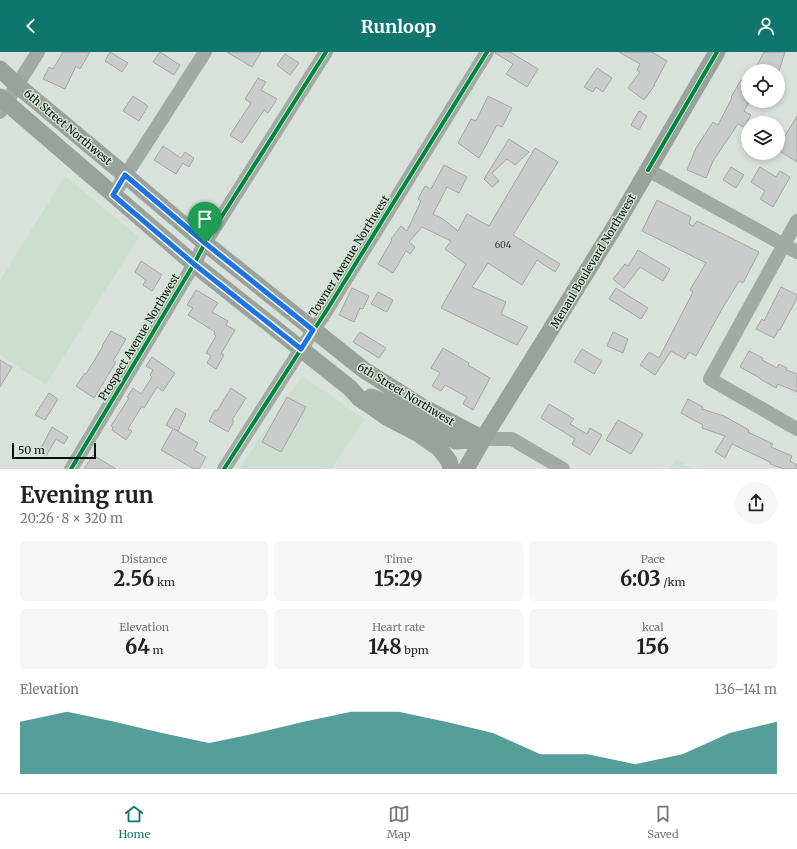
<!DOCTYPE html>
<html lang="en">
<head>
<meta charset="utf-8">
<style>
  body { margin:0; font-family:Merriweather,serif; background:#f6f6f6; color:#222; height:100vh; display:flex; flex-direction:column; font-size:15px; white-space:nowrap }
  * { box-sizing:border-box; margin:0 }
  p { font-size:13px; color:#767676 }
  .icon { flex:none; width:22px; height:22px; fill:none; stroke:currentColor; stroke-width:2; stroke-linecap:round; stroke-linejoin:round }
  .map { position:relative; height:417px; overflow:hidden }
  .sheet { display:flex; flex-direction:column; background:#fff; flex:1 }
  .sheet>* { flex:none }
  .fabs { position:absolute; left:741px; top:12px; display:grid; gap:8px }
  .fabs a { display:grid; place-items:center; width:44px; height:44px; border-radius:50%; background:#fff; box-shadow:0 2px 6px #0003; font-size:20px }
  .scale { position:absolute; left:12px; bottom:10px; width:84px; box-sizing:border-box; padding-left:4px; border:2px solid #090f0a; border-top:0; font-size:11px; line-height:14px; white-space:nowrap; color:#090f0a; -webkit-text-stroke:3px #d4e6d7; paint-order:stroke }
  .pin { position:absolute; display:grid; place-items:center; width:34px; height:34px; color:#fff; margin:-41px -17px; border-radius:50% 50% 50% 0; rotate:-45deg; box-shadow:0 0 4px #0007 }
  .pin .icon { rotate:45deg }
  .round { display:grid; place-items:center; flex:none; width:42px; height:42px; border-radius:21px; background:#f6f6f6 }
  .headline { display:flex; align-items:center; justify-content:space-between; height:68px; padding:0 20px }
  h1 { font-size:22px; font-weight:700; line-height:30px }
  .figures { display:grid; grid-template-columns:repeat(3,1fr); gap:6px; height:68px; padding:4px 20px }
  .figures div { display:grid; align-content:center; border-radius:6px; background:#f6f6f6; text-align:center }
  .figures b { font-size:20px; font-weight:700 }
  .figures small { font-size:11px; font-weight:400 }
  .figures p { font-size:11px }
  .chart { height:112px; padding:8px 20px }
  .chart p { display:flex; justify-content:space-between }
  .chart svg { width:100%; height:72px; margin-top:4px; fill:#0f766e; opacity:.7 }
  header { display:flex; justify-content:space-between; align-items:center; height:52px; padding:0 20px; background:#0f766e; color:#fff; font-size:18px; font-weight:700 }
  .dock { display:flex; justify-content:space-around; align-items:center; height:56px; border-top:1px solid #e0e0e0; background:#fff; font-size:11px; color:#767676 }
  .dock a { display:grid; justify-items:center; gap:2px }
  .dock .on { color:#0f766e }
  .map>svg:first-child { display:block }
  .built { fill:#ccdecf }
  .building { fill:#cacccc; stroke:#a4a6a6 }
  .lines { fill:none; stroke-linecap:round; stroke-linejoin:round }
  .minor { stroke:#a2aba3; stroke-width:14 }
  .major { stroke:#99a39b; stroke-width:17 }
  .cycleway-casing { stroke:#d4e6d7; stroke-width:6 }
  .cycleway { stroke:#00873e; stroke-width:4 }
  .route-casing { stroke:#fff; stroke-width:8 }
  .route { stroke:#1a73e8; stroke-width:5 }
  .labels { text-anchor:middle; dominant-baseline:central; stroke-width:3; stroke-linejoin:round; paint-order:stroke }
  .number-label { font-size:9px; fill:#393e3a }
  .street-label { font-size:11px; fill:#090f0a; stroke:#d4e6d7 }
</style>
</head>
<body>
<header><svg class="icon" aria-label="back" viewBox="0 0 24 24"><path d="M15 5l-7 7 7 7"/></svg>Runloop<svg class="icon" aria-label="person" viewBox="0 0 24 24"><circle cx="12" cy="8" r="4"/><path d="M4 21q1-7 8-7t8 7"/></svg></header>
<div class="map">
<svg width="797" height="417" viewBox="0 0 797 417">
  <rect width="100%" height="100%" fill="#d8e2da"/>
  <path class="built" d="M65,124L139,185L46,333L0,303V228Z
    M302,324L365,367L331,417H239Z
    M676,407L692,417H669Z"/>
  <path class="building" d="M63,0H90L80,17L76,14L65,37L43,27L49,15L53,17Z
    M110,0L128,11L122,20L105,9Z
    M160,0L180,13L174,23L153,10Z
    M227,0H261L252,15Z
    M495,0H510L538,17L527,35L506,22L513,12L495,1Z
    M619,0H652L667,9L654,33H655L644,48L628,36L640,20L637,18L640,12Z
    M764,0H785L779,19H754Z
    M285,2L299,11L290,23L277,13Z
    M597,16L612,26L603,40L596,35L593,40L584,35Z
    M258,26L266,30L261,38L277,47L268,61L264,58L242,91L230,83L251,51L245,47Z
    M741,28L748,32V52L744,59L751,63L744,75L738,72L713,109L706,126L687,118L696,96L713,70L718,73L732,46L731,45Z
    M133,44L148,54L139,69L123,59Z
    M488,44L512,56L502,75L497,73L479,106L458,91L471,67L476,69Z
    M639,59L647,64L639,78L631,73Z
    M797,64V110L778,98V93L784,83L785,84Z
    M509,87L529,100L515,113L507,107L492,121L499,129L492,135L484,127Z
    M163,94L181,106L185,100L194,106L189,115L183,111L176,122L154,108Z
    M535,96L558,110L513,183L560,212L555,220L537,208L522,233L488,211L472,235L506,250L501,262L528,275L517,293L441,256L466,212L445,197L451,189L422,175L409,190L415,195L410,202L406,199L393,221L378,212L392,188L391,187L401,174L407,179L421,149L418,147L425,134L431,137L444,113L467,125L459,141L447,135L433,162L443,167L458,179L467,162L489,174Z
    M731,115L744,123L736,136L723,128Z
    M760,115L776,125L780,119L790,125L773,155L760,147L765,139L751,130Z
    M657,148L691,165L689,172L693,174L697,169L759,200L743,231L739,229L722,257L696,304L689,300L685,307L671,299L655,323L640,313L649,300L659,306L693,240L690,238L706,211L642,179Z
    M638,198L670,217L663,229L640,215L624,236L613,227L625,212L628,214Z
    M141,209L162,223L152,239L143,233L146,228L135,220Z
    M781,235L797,243V246L780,278L779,277L774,286L756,277L762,267L764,269Z
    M352,236L369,244L363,257L360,256L354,270L339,263Z
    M616,236L648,256L641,267L609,247Z
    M196,238L218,251L212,260L228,269L226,273L235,278L221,302L224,303L216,317L207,311L211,304L206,301L216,284L214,282L215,280L188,263L193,256L187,253Z
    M378,240L393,248L387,260L371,252Z
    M111,279L126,287L113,309L116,310L94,346L76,334L85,321L86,322L103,294H102Z
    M360,280L386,296L379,306L353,290Z
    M613,280L628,287L623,301L607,294Z
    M443,296L469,311L468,313L490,326L473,358L463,352L467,345L445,333L441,339L432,334L440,321L431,316Z
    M582,297L602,309L594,322L574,310Z
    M749,299L763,306L762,308L777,316L779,312L787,316L786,318L797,322V340L778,332L776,336L760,327V326L740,315Z
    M152,305L175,321L163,339L157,335L144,356L142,354L128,377L132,379L126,388L112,378L113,375L111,374L129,346L127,345L133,336L141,342L152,325L150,323L153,318L146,314Z
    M0,308L12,315L0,335Z
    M231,336L246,346L232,368L234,369L228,380L209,369L215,358L217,359Z
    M49,341L58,347L45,368L35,363Z
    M287,345L306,355L281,400L262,390Z
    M688,347L703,355L702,357L724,364L749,378L748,380L773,392L771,395L792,404L790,409L797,413V417H784L770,412V410L732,392L725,406L715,400L725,384L702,376L703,373L681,361Z
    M549,352L574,367L570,372L587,382L590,376L602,383L590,403L572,392L575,387L541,366Z
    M176,356L186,362L178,379L174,377L198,391L194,398L206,405L199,417H194L161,398L173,377L166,373Z
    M618,368L643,382L631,402L606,388Z
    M52,375L68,385L64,392L56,387L46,404L39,400Z
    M93,403L116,417H84Z"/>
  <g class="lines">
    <path class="minor" d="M0,60L38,0
      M648,118L797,200
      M113,143L205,0
      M797,169L710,327L797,377
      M483,387H512L563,417
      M71,417L194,212L205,191L326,0
      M224,417L301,297L325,261L487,0"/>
    <path class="major" d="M0,17L17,33L125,123L205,191L364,318L421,354L483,387
      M0,45L194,212L350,336L359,346L388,366L417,381L439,396L449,409L451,417
      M371,345L384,350L402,359L456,389L483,387
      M466,417L483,387L615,174L717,0"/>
    <g class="cycleway-casing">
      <path id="cycleway" d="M648,118L717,0
        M71,417L194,212L205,191L326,0
        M224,417L301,297L325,261L487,0"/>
    </g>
    <use href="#cycleway" class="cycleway"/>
  </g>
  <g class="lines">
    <g class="route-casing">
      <path id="route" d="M125,123L205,191L313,278L301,297L194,212L113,143Z"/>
    </g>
    <use href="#route" class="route"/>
  </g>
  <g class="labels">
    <g class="number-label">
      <text x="503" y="192">604</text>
    </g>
    <g class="street-label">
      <text transform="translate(68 75) rotate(40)">6th Street Northwest</text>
      <text transform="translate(349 204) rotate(-58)">Towner Avenue Northwest</text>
      <text transform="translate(593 209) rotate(-59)">Menaul Boulevard Northwest</text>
      <text transform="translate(139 285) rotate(-59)">Prospect Avenue Northwest</text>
      <text transform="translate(406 342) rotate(31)">6th Street Northwest</text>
    </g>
  </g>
</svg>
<div class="fabs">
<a><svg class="icon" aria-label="locate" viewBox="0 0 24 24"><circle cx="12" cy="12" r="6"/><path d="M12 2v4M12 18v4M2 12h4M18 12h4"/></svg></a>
<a><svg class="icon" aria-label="layers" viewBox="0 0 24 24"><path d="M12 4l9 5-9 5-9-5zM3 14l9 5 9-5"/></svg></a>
</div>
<div class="scale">50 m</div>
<div class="pin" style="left:205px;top:191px;background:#1e9e55"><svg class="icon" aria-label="arrive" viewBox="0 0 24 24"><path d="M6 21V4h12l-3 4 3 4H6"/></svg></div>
</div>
<section class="sheet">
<div class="headline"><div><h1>Evening run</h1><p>20:26 · 8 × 320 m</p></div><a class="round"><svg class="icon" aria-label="share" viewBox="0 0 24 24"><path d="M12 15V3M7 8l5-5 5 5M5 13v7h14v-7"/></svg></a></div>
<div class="figures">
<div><p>Distance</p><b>2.56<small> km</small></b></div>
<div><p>Time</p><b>15:29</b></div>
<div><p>Pace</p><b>6:03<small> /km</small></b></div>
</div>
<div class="figures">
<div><p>Elevation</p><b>64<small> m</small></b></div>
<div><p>Heart rate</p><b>148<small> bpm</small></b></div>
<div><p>kcal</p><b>156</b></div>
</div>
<div class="chart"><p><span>Elevation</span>136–141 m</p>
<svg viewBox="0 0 160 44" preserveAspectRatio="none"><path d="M0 44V12L10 6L20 12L30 19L40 25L50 19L60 12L70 6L80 6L90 12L100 19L110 32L120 32L130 38L140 32L150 19L160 12V44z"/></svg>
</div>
</section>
<nav class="dock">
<a class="on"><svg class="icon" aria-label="home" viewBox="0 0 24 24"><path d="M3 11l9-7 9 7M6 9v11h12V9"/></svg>Home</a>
<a><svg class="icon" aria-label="map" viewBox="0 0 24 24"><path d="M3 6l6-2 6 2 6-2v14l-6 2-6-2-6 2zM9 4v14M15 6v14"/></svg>Map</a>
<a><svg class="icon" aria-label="saved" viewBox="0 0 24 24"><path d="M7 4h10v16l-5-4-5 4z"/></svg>Saved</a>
</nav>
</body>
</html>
